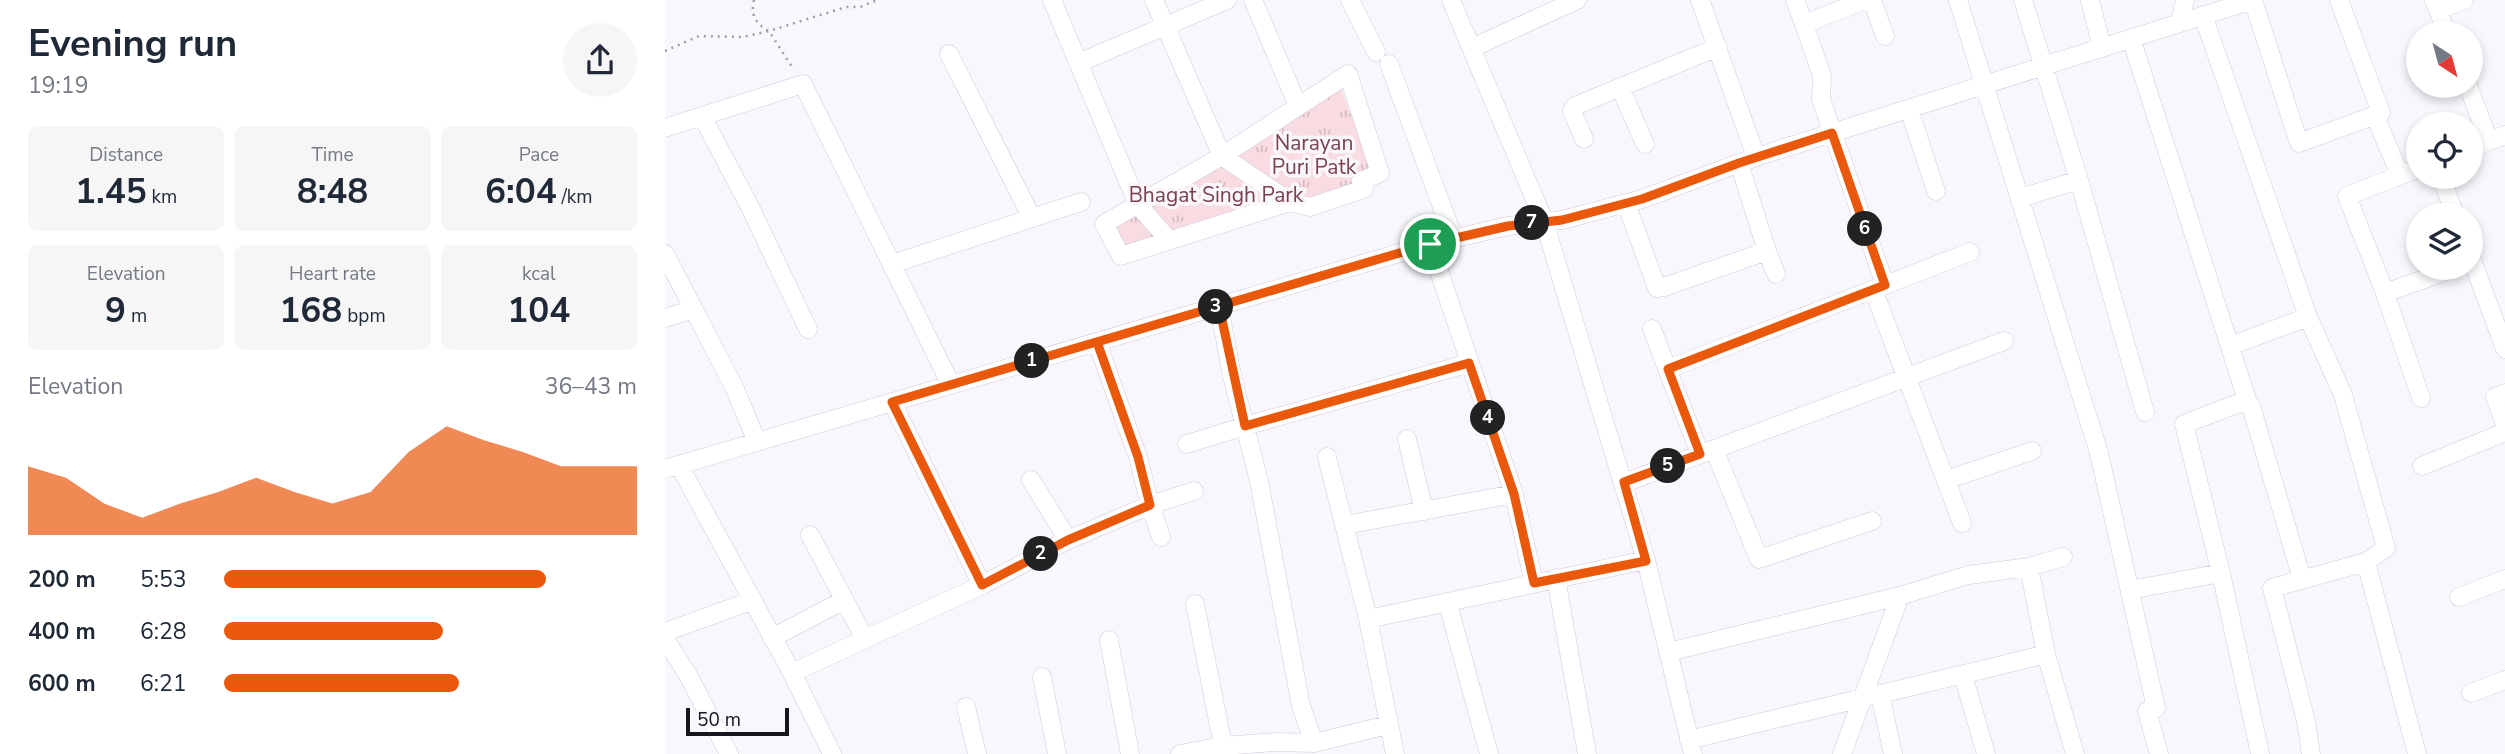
<!DOCTYPE html>
<html lang="en">
<head>
<meta charset="utf-8">
<style>
  body { margin:0; font-family:"Nunito Sans",sans-serif; background:#f6f6f7; color:#1f2937; height:100vh; display:flex; flex-direction:column; font-size:26px; white-space:nowrap }
  * { box-sizing:border-box; margin:0 }
  p { font-size:23px; color:#747a83 }
  .icon { flex:none; width:38px; height:38px; fill:none; stroke:currentColor; stroke-width:2; stroke-linecap:round; stroke-linejoin:round }
  .map { position:relative; flex:1; overflow:hidden }
  .drawer { display:flex; flex-direction:column; background:#fff; width:665px }
  .drawer>* { flex:none }
  .needle { width:46px; rotate:144deg }
  .buttons { position:absolute; left:1741px; top:21px; display:grid; gap:14px }
  .buttons a { display:grid; place-items:center; width:77px; height:77px; border-radius:50%; background:#fff; box-shadow:0 4px 10px #0003; font-size:35px }
  .scale { position:absolute; left:21px; bottom:18px; width:103px; box-sizing:border-box; padding-left:7px; border:4px solid #18151e; border-top:0; font-size:19px; line-height:24px; white-space:nowrap; color:#18151e; -webkit-text-stroke:5px #f9f7fc; paint-order:stroke }
  .pin { position:absolute; display:grid; place-items:center; width:60px; height:60px; color:#fff; margin:-30px; border:4px solid #fff; border-radius:50%; box-shadow:0 2px 7px #0007 }
  .km { position:absolute; width:35px; height:35px; margin:-18px; border-radius:50%; background:#222; color:#fff; font-size:19px; line-height:35px; text-align:center }
  .round { display:grid; place-items:center; flex:none; width:74px; height:74px; border-radius:37px; background:#f6f6f7 }
  .overview { display:flex; align-items:center; justify-content:space-between; height:119px; padding:0 28px }
  h1 { font-size:38px; font-weight:700; line-height:52px }
  .figures { display:grid; grid-template-columns:repeat(3,1fr); gap:10px; height:119px; padding:7px 28px }
  .figures div { display:grid; align-content:center; border-radius:10px; background:#f6f6f7; text-align:center }
  .figures b { font-size:35px; font-weight:700 }
  .figures small { font-size:19px; font-weight:400 }
  .figures p { font-size:19px }
  .chart { height:196px; padding:14px 28px }
  .chart p { display:flex; justify-content:space-between }
  .chart svg { width:100%; height:126px; margin-top:7px; fill:#ea580c; opacity:.7 }
  ul { padding:0 28px; list-style:none; font-size:23px }
  li { display:grid; grid-template-columns:112px 84px 1fr; align-items:center; height:52px }
  li i { height:18px; border-radius:9px; background:#ea580c }
  main { display:flex; flex:1; min-height:0 }
  .map>svg:first-child { display:block }
  .park { fill:url(#park-tufts) }
  .lines { fill:none; stroke-linecap:round; stroke-linejoin:round }
  .minor-casing { stroke:#d0c7e0; stroke-width:19 }
  .path { stroke:#a09ea4; stroke-width:2.5; stroke-dasharray:2 5; stroke-linecap:butt }
  .minor { stroke:#fff; stroke-width:18 }
  .route-casing { stroke:#fff; stroke-width:14 }
  .route { stroke:#ea580c; stroke-width:9 }
  .labels { text-anchor:middle; dominant-baseline:central; stroke-width:7; stroke-linejoin:round; paint-order:stroke }
  .park-label { font-size:21px; fill:#7a414e; stroke:#f9f7fc }
</style>
</head>
<body>
<main>
<section class="drawer">
<div class="overview"><div><h1>Evening run</h1><p>19:19</p></div><a class="round"><svg class="icon" aria-label="share" viewBox="0 0 24 24"><path d="M12 15V3M7 8l5-5 5 5M5 13v7h14v-7"/></svg></a></div>
<div class="figures">
<div><p>Distance</p><b>1.45<small> km</small></b></div>
<div><p>Time</p><b>8:48</b></div>
<div><p>Pace</p><b>6:04<small> /km</small></b></div>
</div>
<div class="figures">
<div><p>Elevation</p><b>9<small> m</small></b></div>
<div><p>Heart rate</p><b>168<small> bpm</small></b></div>
<div><p>kcal</p><b>104</b></div>
</div>
<div class="chart"><p><span>Elevation</span>36–43 m</p>
<svg viewBox="0 0 160 44" preserveAspectRatio="none"><path d="M0 44V20L10 24L20 33L30 38L40 33L50 29L60 24L70 29L80 33L90 29L100 15L110 6L120 11L130 15L140 20L150 20L160 20V44z"/></svg>
</div>
<ul>
<li><b>200 m</b>5:53<i style="width:78%"></i></li>
<li><b>400 m</b>6:28<i style="width:53%"></i></li>
<li><b>600 m</b>6:21<i style="width:57%"></i></li>
</ul>
</section>
<div class="map">
<svg width="1840" height="754" viewBox="0 0 1840 754">
  <defs>
    <pattern id="park-tufts" width="24" height="20" patternUnits="userSpaceOnUse" patternTransform="scale(1.75)"><rect width="24" height="20" fill="#f9dce1"/><path d="M3 7l-1-3M5 7V3M7 7l1-3M15 17l-1-3M17 17v-4M19 17l1-3" fill="none" stroke="#d5bcc1"/></pattern>
  </defs>
  <rect width="100%" height="100%" fill="#f9f7fc"/>
  <path class="park" d="M676,88L707,172L693,188L643,202L626,198L563,156Z
    M556,163L613,202L458,250L445,223Z"/>
  <g class="lines">
    <g class="minor-casing">
      <path id="minor" d="M387,0L473,205L504,240
        M489,0L557,156L625,202L645,207L699,189L696,181L715,173L683,74L557,156L439,224L456,256L625,202
        M588,0L633,106
        M685,0L711,52
        M786,0L879,221L981,560L1028,754
        M1035,0L1091,157
        M1130,0L1139,24L1200,0
        M1207,0L1220,36
        M1293,0L1434,453L1491,708L1482,711L1494,754
        M1358,0L1414,180L1480,412
        M1425,0L1437,48
        M1588,0L1634,143L1716,113L1674,0
        M1769,0L1782,33
        M1773,10L1799,0
        M1538,15L1643,317L1678,395L1721,548L1701,562
        M1515,22L1520,0
        M1139,24L1157,76L1156,99L1220,285
        M1466,38L1582,400L1519,424L1556,573L1595,754
        M807,48L912,0
        M284,54L367,218
        M413,63L562,0
        M724,64L789,239
        M1803,86L1824,141
        M955,87L980,144
        M1244,109L1271,191
        M37,116L85,207L143,329
        M1710,116L1735,175
        M0,128L138,84L286,385
        M919,139L907,111L910,106L1053,47
        M1806,148L1840,135
        M1754,168L1682,196L1720,293L1756,398
        M1776,177L1790,215
        M1355,198L1414,180
        M961,203L992,288L999,287L1102,251L1074,163
        M765,244L849,494L869,583
        M1102,251L1111,274
        M0,254L70,389L92,442
        M1806,257L1840,349
        M227,264L416,202
        M1208,289L1297,523
        M1720,293L1790,268
        M554,306L567,376L594,481L636,706L649,743
        M0,318L29,309
        M987,329L1035,454
        M432,342L473,457L485,505L496,537
        M1565,346L1643,317
        M1003,369L1305,252
        M1840,393L1830,397L1840,424
        M1582,400L1586,406L1637,579
        M227,402L317,585
        M742,439L759,511
        M522,444L580,426L805,363
        M1049,449L1094,559L1207,521
        M662,457L703,619L730,754
        M14,465L127,673L167,754
        M1757,466L1840,432
        M0,469L765,244L843,226L897,220L977,199L1091,157L1588,0
        M366,480L403,540
        M1281,480L1367,451
        M959,483L1339,341
        M680,525L849,494
        M145,535L200,639
        M1364,567L1398,557
        M891,578L922,754
        M1465,590L1556,573
        M1794,597L1840,579
        M530,604L558,746
        M783,604L824,754
        M703,619L981,560
        M0,632L86,601
        M107,638L179,600
        M0,639L23,675L64,754
        M444,640L465,754
        M1003,652L1235,596L1303,575L1364,567L1381,654C1262,684 1143,710 1024,740
        M1381,654L1410,754
        M127,673L317,585L403,540L485,505L529,491
        M1298,675L1321,754
        M377,677L392,754
        M1806,693L1840,680
        M1215,694L1228,754
        M301,707L312,754
        M515,754L558,746L611,742L649,743L723,725
        M1177,754L1235,596
        M1646,754L1641,721L1607,588L1701,562L1752,754"/>
    </g>
    <path class="path" d="M89,0C85,15 91,24 104,31L181,7H195L212,0
      M0,51L34,36L78,37L104,31L129,70"/>
    <use href="#minor" class="minor"/>
  </g>
  <g class="lines">
    <g class="route-casing">
      <path id="route" d="M765,244L227,402L317,585L403,540L485,505L473,457L432,342L554,306L580,426L804,363L849,494L869,583L981,561L959,482L1035,454L1003,369L1220,285L1167,133L1074,163L977,199L897,220L843,226L765,244"/>
    </g>
    <use href="#route" class="route"/>
  </g>
  <g class="labels">
    <g class="park-label">
      <text x="649" y="143">Narayan<tspan x="649" dy="24">Puri Patk</tspan></text>
      <text x="551" y="195">Bhagat Singh Park</text>
    </g>
  </g>
</svg>
<div class="buttons">
<a><svg class="needle" viewBox="-14 -14 28 28"><path d="M0-13l5 13h-10z" fill="#e53935"/><path d="M0 13l5-13h-10z" fill="#747a83"/></svg></a>
<a><svg class="icon" aria-label="locate" viewBox="0 0 24 24"><circle cx="12" cy="12" r="6"/><path d="M12 2v4M12 18v4M2 12h4M18 12h4"/></svg></a>
<a><svg class="icon" aria-label="layers" viewBox="0 0 24 24"><path d="M12 4l9 5-9 5-9-5zM3 14l9 5 9-5"/></svg></a>
</div>
<div class="scale">50 m</div>
<div class="pin" style="left:765px;top:244px;background:#1e9e55"><svg class="icon" aria-label="arrive" viewBox="0 0 24 24"><path d="M6 21V4h12l-3 4 3 4H6"/></svg></div>
<b class="km" style="left:367px;top:361px">1</b>
<b class="km" style="left:376px;top:554px">2</b>
<b class="km" style="left:551px;top:307px">3</b>
<b class="km" style="left:823px;top:418px">4</b>
<b class="km" style="left:1003px;top:466px">5</b>
<b class="km" style="left:1200px;top:229px">6</b>
<b class="km" style="left:867px;top:223px">7</b>
</div>
</main>
</body>
</html>
